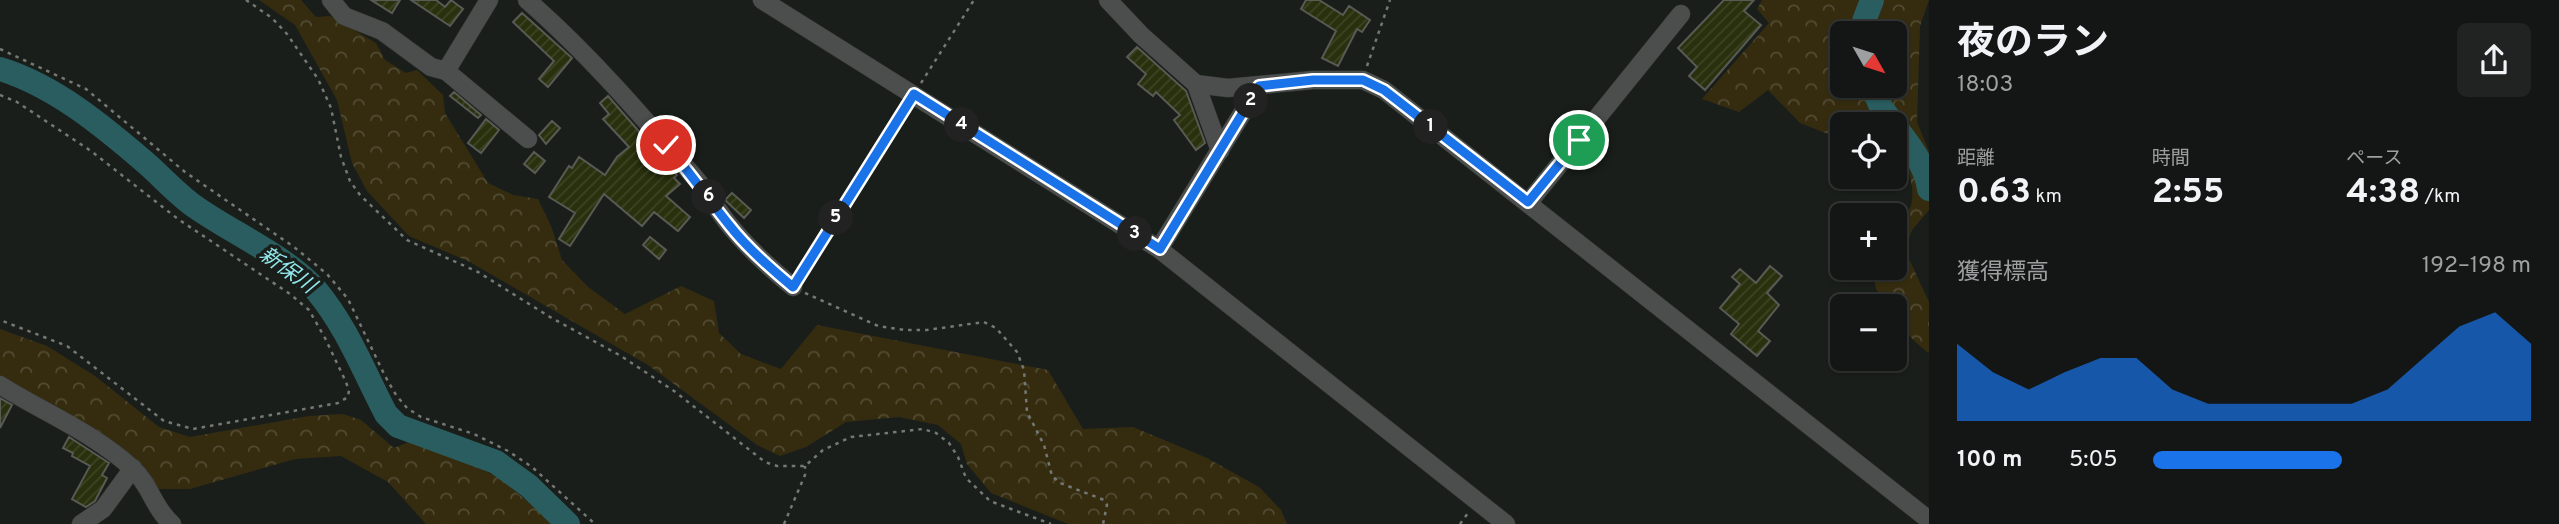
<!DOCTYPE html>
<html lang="ja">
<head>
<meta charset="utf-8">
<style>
  body { margin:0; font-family:Overpass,"Noto Sans JP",sans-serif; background:#202322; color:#f1f3f6; height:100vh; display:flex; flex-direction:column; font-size:26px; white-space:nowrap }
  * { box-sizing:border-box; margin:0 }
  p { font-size:23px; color:#9d9fa0 }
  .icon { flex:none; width:38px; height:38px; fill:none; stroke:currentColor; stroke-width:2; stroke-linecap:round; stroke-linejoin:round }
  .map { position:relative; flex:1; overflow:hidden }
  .details { display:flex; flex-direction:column; background:#131614; width:630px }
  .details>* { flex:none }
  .needle { width:46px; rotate:129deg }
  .controls { position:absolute; left:1830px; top:21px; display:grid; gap:14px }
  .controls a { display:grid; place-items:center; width:77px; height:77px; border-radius:10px; background:#131614; box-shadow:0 2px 5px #0004,0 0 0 2px #323534; font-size:35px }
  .pin { position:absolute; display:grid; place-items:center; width:60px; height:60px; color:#fff; margin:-30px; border:4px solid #fff; border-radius:50%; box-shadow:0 2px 7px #0007 }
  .km { position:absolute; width:35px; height:35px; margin:-18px; border-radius:50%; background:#222; color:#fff; font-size:19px; line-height:35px; text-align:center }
  .round { display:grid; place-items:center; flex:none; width:74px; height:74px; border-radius:10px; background:#202322 }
  .overview { display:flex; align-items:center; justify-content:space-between; height:119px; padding:0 28px }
  h1 { font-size:38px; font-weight:700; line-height:52px }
  .stats { display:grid; grid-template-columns:repeat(3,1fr); gap:10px; height:119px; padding:7px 28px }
  .stats div { display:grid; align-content:center }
  .stats b { font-size:35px; font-weight:700 }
  .stats small { font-size:19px; font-weight:400 }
  .stats p { font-size:19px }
  .chart { height:196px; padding:14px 28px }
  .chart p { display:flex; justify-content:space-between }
  .chart svg { width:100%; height:126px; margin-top:7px; fill:#1a73e8; opacity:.7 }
  ul { padding:0 28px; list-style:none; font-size:23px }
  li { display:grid; grid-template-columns:112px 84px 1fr; align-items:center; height:52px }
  li i { height:18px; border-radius:9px; background:#1a73e8 }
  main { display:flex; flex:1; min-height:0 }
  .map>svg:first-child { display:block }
  .forest { fill:url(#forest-crowns); fill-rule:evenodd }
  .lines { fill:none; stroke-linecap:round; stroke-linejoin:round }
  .river { stroke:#295d5f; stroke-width:24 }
  .building { fill:url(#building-hatch); stroke:#585a54; stroke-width:2 }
  .minor-casing { stroke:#363a36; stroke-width:19 }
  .path { stroke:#757975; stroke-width:2.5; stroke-dasharray:3.5 5; stroke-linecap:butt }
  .minor { stroke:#4b4e4d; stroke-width:18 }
  .route-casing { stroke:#fff; stroke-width:14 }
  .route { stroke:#1a73e8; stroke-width:9 }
  .labels { text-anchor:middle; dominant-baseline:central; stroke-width:7; stroke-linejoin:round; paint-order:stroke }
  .water-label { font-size:21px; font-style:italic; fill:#91e9ed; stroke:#191e1a }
</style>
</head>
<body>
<main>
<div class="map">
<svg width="1929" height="524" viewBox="0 0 1929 524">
  <defs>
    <pattern id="forest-crowns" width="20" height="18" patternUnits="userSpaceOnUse" patternTransform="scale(1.75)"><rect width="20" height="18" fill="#352c10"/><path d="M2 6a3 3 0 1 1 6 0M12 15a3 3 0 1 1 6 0" fill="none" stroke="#524b33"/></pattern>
    <pattern id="building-hatch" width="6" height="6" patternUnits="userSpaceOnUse" patternTransform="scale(1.75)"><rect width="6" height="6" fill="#28300d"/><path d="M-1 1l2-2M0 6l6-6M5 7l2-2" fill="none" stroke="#3d4424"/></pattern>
  </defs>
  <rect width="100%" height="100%" fill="#191e1a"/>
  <path class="forest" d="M259,0H301L316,17L330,16L376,43L385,60L406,73L417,70L443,95L445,113L488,183L513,195L538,199L551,226L562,260L588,287L625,314L681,286L714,301L719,333L741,354L781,369L817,325L1048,370L1083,429L1133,427L1207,458L1259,487L1281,510L1287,524H1068L991,493L967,464L961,444L938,425L899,417L846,422L806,447L780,456L757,445L648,365L470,262L409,236L367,191L352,163L337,100L295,25Z
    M1762,0H1929L1920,26L1917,122L1929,152V210L1912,230L1905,250L1929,302V353C1915,343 1895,324 1895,306H1888L1876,289L1872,268H1895V227C1915,209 1915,197 1909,172L1895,164V124H1843V140L1800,123L1768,90L1739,112L1702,99L1769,23L1757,9ZM1843,33H1895V86H1843Z
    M0,329L47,346L95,376L159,427L190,437L309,416L343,414L361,420L394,448L409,442L462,459L498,477L555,524H426L388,482L341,456L295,459L190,489H158L147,471L63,413L0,377Z"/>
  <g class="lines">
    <path class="river" d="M1864,33V21L1872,0
      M0,69C55,86 103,126 146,163C162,177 177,194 194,206C230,232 288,257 316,290C347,327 364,372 386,414L398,426L496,462L529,486L568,524
      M1872,86L1882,109L1894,124
      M1895,126C1909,144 1926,166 1929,189"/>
  </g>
  <path class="building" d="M371,0H400L392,13Z
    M411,0H436L445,7L451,0L463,9L450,26Z
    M1306,0H1319L1343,15L1349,6L1370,20L1362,32L1357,29L1338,66L1322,58L1336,31L1301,9Z
    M1724,0H1754L1744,11L1761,25L1705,90L1689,76L1697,67L1678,48Z
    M522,13L572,58L548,87L539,79L554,61L513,22Z
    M1137,47L1186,91L1205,143L1196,150L1174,120L1180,115L1156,92L1153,96L1138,84L1146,74L1127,57Z
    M454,92L481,115L478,118L450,96Z
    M608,96L677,175L674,178L680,184L666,196L690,217L678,231L654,212L642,226L604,194L570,246L559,239L575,213L549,197L569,166L572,168L579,157L605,175L617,157L629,147L603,119L609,114L600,103Z
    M486,119L499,130L481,153L468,143Z
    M552,121L560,128L546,144L539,135Z
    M534,152L545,161L535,173L524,164Z
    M732,193L751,210L744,218L725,200Z
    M650,237L666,250L659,259L643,245Z
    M1770,266L1782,276L1767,293L1779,305L1758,331L1770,341L1757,356L1731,334L1739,324L1720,308L1740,284L1732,277L1740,269L1756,283Z
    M0,398L12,405L0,428Z
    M69,437L109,463L102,475L107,478L95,501L86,507L72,499L90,466L72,456L73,453L63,448Z"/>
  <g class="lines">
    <g class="minor-casing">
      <path id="minor" d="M331,0L344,16L382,31L431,67L446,71L489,0
        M527,0C589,54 643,117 696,179C709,194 718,212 731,227C749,249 771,269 793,287
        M762,0L1159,249L1506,524
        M1108,0L1141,35L1196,84L1220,151
        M446,71L528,139
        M1196,84L1228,88L1313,80H1363L1384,90L1929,520
        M1529,202L1681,14
        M1159,249L1259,86
        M0,385C43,412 94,433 132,468C150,484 154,509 172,524
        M81,524L103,509L133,468"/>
    </g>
    <path class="path" d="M246,0L272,18L287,34L318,79L331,108L341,157L350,181L360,195L407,240L478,272L550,317L621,356L674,391L765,462L777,466H805L823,450L851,437L923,429L936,433L949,443L958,457L966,478L990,501L1051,524
      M0,49L86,89L185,172L294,247L327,274L348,299L385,376L396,395L407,408L421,417L474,434L508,451L532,467L595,524
      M1367,66L1390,0
      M921,83L974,0
      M0,95L17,102L91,151L178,219L290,294L309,310L325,338L345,380L349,390L348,397L338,403L193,429L164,421L67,346L0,320
      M800,275L905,109
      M805,293L878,326L904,330H927L984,322L996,328L1017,352L1024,370L1027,412L1044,445L1052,476L1060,483L1104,500L1107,505L1103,524
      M784,524L805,475V466
      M1460,524L1468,513"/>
    <use href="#minor" class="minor"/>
  </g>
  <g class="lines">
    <g class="route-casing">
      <path id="route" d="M666,145C689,171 708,199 730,226C748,249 770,268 793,287L914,94L1160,249L1259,86L1313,80H1363L1384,90L1528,202L1579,140"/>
    </g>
    <use href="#route" class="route"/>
  </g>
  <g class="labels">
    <g class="water-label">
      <text transform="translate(287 271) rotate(36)">新保川</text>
    </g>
  </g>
</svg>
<div class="controls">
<a><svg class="needle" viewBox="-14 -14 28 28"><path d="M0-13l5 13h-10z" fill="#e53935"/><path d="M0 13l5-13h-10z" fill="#9d9fa0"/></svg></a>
<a><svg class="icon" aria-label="locate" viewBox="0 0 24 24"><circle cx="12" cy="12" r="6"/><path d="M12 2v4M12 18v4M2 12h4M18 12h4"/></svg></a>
<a>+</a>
<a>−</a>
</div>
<div class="pin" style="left:1579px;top:140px;background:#1e9e55"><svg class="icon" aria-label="arrive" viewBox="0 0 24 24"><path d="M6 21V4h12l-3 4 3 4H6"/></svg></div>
<div class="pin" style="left:666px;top:145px;background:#d93025"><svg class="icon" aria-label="check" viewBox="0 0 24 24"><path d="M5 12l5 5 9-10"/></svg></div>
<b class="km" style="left:1431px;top:127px">1</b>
<b class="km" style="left:1251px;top:101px">2</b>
<b class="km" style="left:1135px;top:234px">3</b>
<b class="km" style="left:962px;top:125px">4</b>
<b class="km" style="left:836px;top:218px">5</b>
<b class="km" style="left:709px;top:197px">6</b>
</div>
<section class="details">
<div class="overview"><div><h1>夜のラン</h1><p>18:03</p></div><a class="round"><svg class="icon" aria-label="share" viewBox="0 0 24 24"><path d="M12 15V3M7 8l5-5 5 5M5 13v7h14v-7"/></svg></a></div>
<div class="stats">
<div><p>距離</p><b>0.63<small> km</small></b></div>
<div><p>時間</p><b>2:55</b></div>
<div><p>ペース</p><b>4:38<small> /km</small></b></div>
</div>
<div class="chart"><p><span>獲得標高</span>192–198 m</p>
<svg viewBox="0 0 160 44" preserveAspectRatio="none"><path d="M0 44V17L10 27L20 33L30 27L40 22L50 22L60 33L70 38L80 38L90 38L100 38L110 38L120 33L130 22L140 11L150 6L160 17V44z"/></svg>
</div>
<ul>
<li><b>100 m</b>5:05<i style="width:50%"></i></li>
</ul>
</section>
</main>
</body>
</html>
